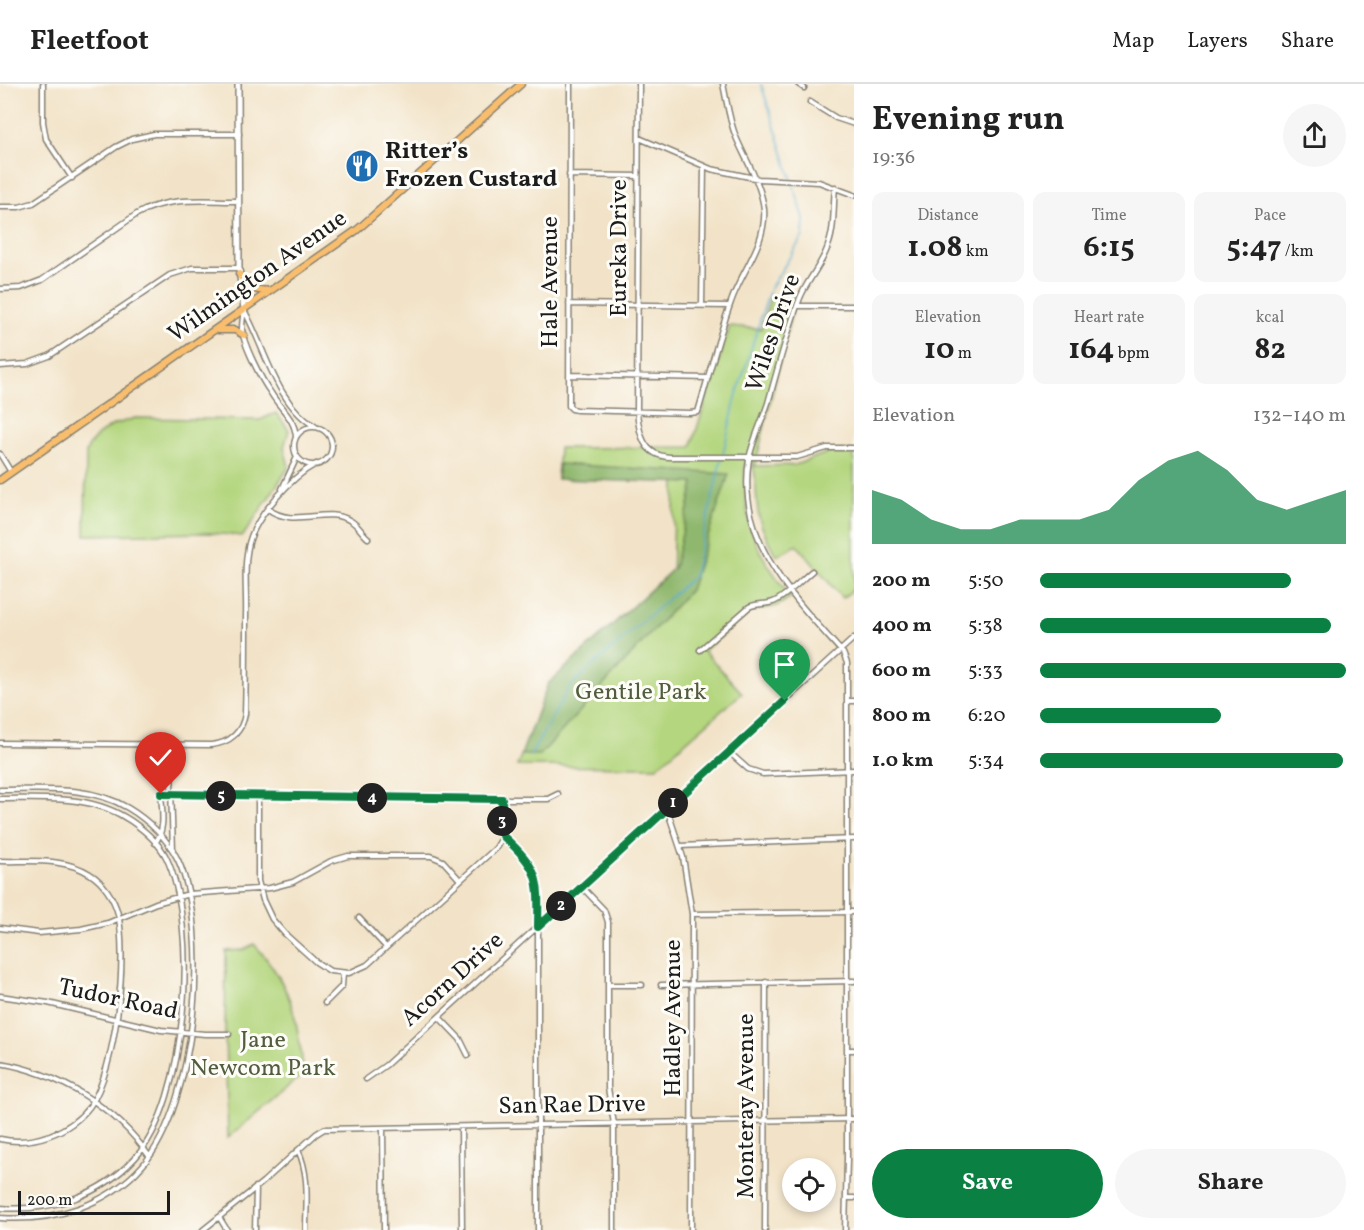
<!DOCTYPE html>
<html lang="en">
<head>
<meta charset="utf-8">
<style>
  body { margin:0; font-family:Vollkorn,serif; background:#f6f6f6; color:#222; height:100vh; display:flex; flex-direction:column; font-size:22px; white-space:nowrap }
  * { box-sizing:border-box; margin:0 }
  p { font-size:20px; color:#767676 }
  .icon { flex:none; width:33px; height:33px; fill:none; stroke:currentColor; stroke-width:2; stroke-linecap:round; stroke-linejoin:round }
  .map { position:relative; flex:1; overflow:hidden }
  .panel { display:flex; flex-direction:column; background:#fff; width:510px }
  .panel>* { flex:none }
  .controls { position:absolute; left:782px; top:1074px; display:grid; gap:12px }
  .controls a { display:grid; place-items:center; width:54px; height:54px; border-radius:50%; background:#fff; box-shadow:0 3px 9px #0003; font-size:30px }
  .scale { position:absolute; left:18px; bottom:15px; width:152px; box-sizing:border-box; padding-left:6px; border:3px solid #1c1c1c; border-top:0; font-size:16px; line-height:21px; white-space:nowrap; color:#1c1c1c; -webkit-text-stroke:4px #fdfcf7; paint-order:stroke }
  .pin { position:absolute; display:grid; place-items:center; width:51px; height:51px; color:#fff; margin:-62px -26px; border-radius:50% 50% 50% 0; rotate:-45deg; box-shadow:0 0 6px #0007 }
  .pin .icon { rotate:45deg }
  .km { position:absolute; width:30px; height:30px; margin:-15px; border-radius:50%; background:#222; color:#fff; font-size:16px; line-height:30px; text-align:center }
  .round { display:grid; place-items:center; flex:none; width:63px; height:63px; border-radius:32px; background:#f6f6f6 }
  .overview { display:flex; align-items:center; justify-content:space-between; height:102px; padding:0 18px }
  h1 { font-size:33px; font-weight:700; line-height:45px }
  .metrics { display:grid; grid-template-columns:repeat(3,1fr); gap:9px; height:102px; padding:6px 18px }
  .metrics div { display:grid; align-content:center; border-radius:12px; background:#f6f6f6; text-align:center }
  .metrics b { font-size:30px; font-weight:700 }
  .metrics small { font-size:16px; font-weight:400 }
  .metrics p { font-size:16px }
  .chart { height:168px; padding:12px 18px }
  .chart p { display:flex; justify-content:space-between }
  .chart svg { width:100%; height:108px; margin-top:6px; fill:#0b8043; opacity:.7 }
  .button { display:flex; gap:12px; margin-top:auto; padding:12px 18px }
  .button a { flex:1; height:69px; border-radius:36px; background:#0b8043; color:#fff; font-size:24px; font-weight:700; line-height:69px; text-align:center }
  .button a+a { background:#f6f6f6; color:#222 }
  ul { padding:0 18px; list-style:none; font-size:20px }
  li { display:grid; grid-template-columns:96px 72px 1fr; align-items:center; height:45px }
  li i { height:15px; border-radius:8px; background:#0b8043 }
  header { display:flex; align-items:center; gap:36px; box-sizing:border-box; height:84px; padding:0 30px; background:#fff; border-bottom:2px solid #e0e0e0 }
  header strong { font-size:28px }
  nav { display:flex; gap:33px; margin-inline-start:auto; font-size:21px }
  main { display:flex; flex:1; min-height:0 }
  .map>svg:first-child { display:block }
  .green { fill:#b4d67e; stroke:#68794d; stroke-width:1.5 }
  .forest { fill:#8fb76d; stroke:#566a44; stroke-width:1.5 }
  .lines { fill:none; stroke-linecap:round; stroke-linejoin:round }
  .stream { stroke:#4fa9cc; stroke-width:1.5 }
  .minor-casing { stroke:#878072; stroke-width:7 }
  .tertiary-casing { stroke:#878072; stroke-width:8 }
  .primary-casing { stroke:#878072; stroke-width:9 }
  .minor { stroke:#fff; stroke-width:4 }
  .tertiary { stroke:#fff; stroke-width:5 }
  .primary { stroke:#f9be6d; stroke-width:6 }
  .route-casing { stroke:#fff; stroke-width:12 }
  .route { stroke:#0b8043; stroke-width:8 }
  .labels { text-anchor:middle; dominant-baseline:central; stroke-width:6; stroke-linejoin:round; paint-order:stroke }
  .poi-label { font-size:24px; font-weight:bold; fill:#1c1c1c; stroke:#fdfcf7; text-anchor:start }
  .street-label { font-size:24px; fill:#1c1c1c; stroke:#fdfcf7 }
  .park-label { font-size:24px; fill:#515d3e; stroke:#fdfcf7 }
</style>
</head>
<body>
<header>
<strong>Fleetfoot</strong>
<nav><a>Map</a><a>Layers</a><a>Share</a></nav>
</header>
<main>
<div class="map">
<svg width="854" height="1146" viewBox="0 0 854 1146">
  <rect width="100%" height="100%" fill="#fdfcf7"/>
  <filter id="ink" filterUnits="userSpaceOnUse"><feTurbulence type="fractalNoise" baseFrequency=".0167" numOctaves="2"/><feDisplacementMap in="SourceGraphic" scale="12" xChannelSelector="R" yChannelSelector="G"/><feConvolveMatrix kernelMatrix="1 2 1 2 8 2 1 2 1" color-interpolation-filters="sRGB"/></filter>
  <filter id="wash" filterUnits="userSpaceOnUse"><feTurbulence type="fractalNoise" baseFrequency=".008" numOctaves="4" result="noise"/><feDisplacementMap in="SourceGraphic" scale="24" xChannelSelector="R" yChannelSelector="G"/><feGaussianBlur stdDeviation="1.35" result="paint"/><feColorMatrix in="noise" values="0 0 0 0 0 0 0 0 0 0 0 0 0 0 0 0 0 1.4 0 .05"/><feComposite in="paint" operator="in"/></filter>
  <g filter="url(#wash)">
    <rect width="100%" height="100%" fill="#f2e3c8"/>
    <path class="green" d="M771,211L795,214L755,382L795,381L829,368H854V505L842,514L797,461L776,472C771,461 763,449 760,437C754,418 759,388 749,373C743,380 745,391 745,400C746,451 761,474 791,513L777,522L750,527L704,567L742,609L657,683L517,682L548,600L672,493L675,398L557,395L559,364L691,363L730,242L761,245Z
      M276,329L289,346L284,363L289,383L243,452L211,449L85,451L86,368L90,360L99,350L113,341L135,334L260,336Z
      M254,860C294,904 296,933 304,989L228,1054L225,950L226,867L244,866Z"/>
    <path class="forest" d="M559,380L729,390L690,506L540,671H521L548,600L674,484L694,399L557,395Z"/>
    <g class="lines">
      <path class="stream" d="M723,370L736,313L770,205L803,152L804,134L761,0
        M530,672L570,602L694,492L721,376"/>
    </g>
  </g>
  <g filter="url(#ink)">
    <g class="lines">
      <g class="minor-casing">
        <path id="minor" d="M43,0V38L46,55L72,94
          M570,0L569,322L572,325L577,326L690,329L698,328C709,291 718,254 731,218C741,188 767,159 764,125C761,99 746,77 736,53C729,36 727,18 723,0
          M639,0L637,328C639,349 643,372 670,373H797L827,364H854
          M798,0L804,4
          M810,18L836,34L854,40
          M639,54L711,85L759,95L819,98L854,111
          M569,91L638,92
          M835,103C833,122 835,144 828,162C822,181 807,196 800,214C787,248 778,284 768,319C762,338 753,355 749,375C736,457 793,513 843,569L847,579V1075L845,1146
          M0,123H19L33,119L116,63L132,55L154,50H239
          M0,205L21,204L42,196L137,130C168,112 204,117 238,117
          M569,220L729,222
          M702,221L704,83
          M797,222H854
          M244,226C243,232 242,239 242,245C243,260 262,297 271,309C280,325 295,334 296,353
          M244,226C265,263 276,321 316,343
          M0,282L27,280L49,272L170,191L192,184H239
          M569,291L708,294
          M294 362a19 19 0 1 1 38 0a19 19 0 1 1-38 0Z
          M0,370L11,388
          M282,405L297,373
          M268,425C295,445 325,421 351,437C358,441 362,449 368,454
          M700,566L749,523C757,519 765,521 773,518C785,514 802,495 812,487
          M847,617H854
          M0,659L211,661C230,659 242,648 245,630C246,597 246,565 246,533C247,509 243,483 249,459C256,432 291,393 316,380
          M729,668L748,685L763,690L854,686
          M0,706C44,706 89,701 128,724C148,736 168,755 178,776C211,848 196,1020 143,1081C107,1122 53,1138 0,1134
          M258,712V797L263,816L272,835L285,850L316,878L330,887L349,889L367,881L496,764L503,752
          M0,715C45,715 92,710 131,737C144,746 159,759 166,773C199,841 188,1017 135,1074C100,1112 51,1128 0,1124
          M502,715L503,751C519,766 535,781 538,804V1146
          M667,725L683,773L692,830L691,1146
          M155,759C166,745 162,727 161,710L502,715H548L558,710
          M680,762L854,755
          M173,766L171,704L173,678
          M0,777C29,778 64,773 90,790C103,798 114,814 118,830C128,873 116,986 90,1022C70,1049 32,1062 0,1055
          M582,803L604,826L608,838V1004L614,1040V1146
          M692,830L854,828
          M359,834L386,863
          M0,844L39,849L81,845L108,839L156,819L189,810L270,804L293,798L331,777L348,772H431L443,777L460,796
          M608,901H642
          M661,901L854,897
          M0,912L48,919L161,946L205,950H229
          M325,919L342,902L343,890
          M439,933L460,955L468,971
          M847,966H854
          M0,979C58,989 116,1023 149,1072
          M366,995L386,981L854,554
          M461,1043L462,1146
          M383,1044L384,1146
          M298,1066C310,1091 306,1119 306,1146
          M846,1114H854
          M219,1133L227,1146
          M203,1146L263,1098L316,1050L324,1045L854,1035
          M255,1146L256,1103
          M765,1146L766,898"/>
      </g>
      <g class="tertiary-casing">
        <path id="tertiary" d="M238,0L239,184L244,226"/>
      </g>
      <g class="primary-casing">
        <path id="primary" d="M239,190C247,204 255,208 271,206
          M218,246H235L244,251
          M0,396L357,146L521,0"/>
      </g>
      <use href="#minor" class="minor"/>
      <use href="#tertiary" class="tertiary"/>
      <use href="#primary" class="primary"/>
    </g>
  </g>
  <g class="lines" filter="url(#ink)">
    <g class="route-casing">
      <path id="route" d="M161,710L502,715L503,752C540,786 539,794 538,843L785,617"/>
    </g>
    <use href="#route" class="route"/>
  </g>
  <defs>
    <g id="restaurant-disc" transform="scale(1.725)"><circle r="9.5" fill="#1f6fb2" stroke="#fdfcf7"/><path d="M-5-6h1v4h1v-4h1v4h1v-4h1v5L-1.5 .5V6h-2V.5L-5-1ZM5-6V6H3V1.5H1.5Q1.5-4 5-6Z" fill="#fff"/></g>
  </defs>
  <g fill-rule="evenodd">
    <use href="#restaurant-disc" x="362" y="82"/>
  </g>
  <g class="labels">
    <g class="poi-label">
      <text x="385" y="68">Ritter’s<tspan x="385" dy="28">Frozen Custard</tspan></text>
    </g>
    <g class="street-label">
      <text transform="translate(620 164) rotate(-90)">Eureka Drive</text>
      <text transform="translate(258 193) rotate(-35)">Wilmington Avenue</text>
      <text transform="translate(551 198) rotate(-90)">Hale Avenue</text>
      <text transform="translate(774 249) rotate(-71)">Wiles Drive</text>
      <text transform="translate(453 896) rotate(-42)">Acorn Drive</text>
      <text transform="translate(118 916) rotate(12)">Tudor Road</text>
      <text transform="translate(674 934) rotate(-90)">Hadley Avenue</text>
      <text transform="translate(572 1022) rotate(-1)">San Rae Drive</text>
      <text transform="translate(747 1022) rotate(-90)">Monteray Avenue</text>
    </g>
    <g class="park-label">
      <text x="641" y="609">Gentile Park</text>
      <text x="263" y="957">Jane<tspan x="263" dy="28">Newcom Park</tspan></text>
    </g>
  </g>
</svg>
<div class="controls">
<a><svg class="icon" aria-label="locate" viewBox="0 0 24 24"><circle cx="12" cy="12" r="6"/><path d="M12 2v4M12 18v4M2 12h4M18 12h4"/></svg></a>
</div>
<div class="scale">200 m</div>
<div class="pin" style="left:785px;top:617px;background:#1e9e55"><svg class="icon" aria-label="arrive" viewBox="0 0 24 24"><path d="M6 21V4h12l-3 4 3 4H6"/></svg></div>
<div class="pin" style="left:161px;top:710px;background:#d93025"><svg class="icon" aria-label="check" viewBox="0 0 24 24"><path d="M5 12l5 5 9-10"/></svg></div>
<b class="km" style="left:673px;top:719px">1</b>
<b class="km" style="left:561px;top:822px">2</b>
<b class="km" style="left:502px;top:737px">3</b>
<b class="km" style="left:372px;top:714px">4</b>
<b class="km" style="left:221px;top:712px">5</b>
</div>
<section class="panel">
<div class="overview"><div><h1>Evening run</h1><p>19:36</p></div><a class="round"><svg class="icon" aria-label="share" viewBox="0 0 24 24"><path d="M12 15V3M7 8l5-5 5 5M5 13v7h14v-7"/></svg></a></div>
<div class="metrics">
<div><p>Distance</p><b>1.08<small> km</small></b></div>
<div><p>Time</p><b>6:15</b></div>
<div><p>Pace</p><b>5:47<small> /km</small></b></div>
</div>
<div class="metrics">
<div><p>Elevation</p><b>10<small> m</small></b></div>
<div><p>Heart rate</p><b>164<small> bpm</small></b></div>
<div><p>kcal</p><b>82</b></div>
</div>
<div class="chart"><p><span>Elevation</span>132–140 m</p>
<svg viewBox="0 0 160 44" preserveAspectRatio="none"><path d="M0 44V22L10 26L20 34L30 38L40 38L50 34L60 34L70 34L80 30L90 18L100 10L110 6L120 14L130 26L140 30L150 26L160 22V44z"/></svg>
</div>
<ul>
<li><b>200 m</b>5:50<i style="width:82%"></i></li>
<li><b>400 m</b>5:38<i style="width:95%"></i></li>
<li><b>600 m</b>5:33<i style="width:100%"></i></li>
<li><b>800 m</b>6:20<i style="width:59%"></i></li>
<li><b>1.0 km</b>5:34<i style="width:99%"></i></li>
</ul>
<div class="button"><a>Save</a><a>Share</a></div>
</section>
</main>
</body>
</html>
